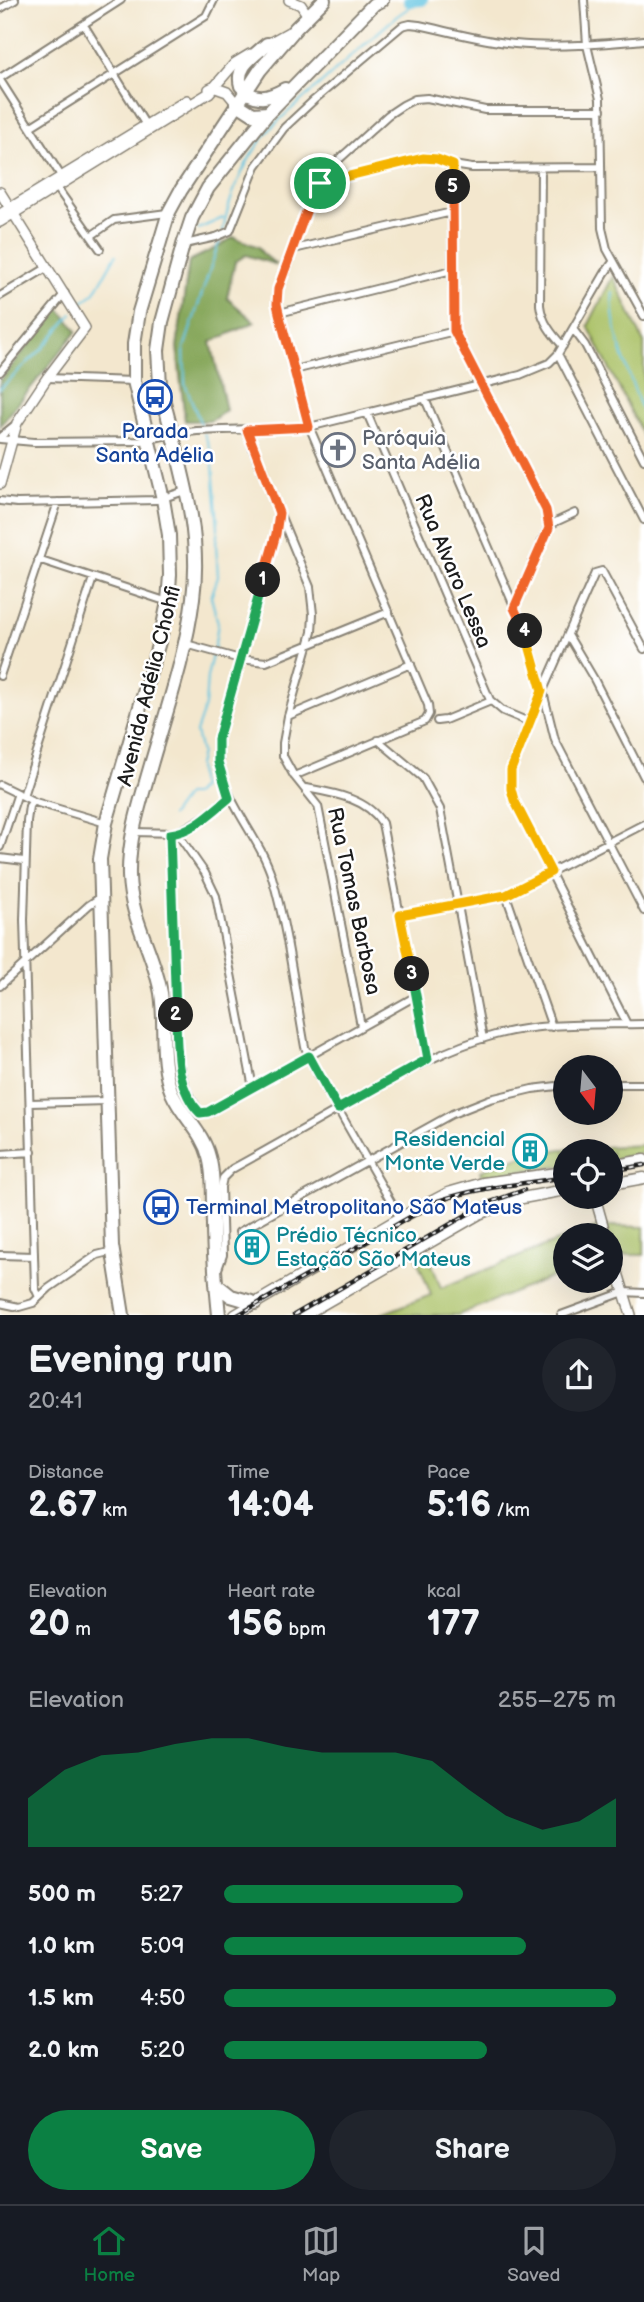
<!DOCTYPE html>
<html lang="en">
<head>
<meta charset="utf-8">
<style>
  body { margin:0; font-family:"Balsamiq Sans",sans-serif; background:#20242c; color:#f1f3f6; height:100vh; display:flex; flex-direction:column; font-size:26px; white-space:nowrap }
  * { box-sizing:border-box; margin:0 }
  p { font-size:23px; color:#9ea1a6 }
  .icon { flex:none; width:38px; height:38px; fill:none; stroke:currentColor; stroke-width:2; stroke-linecap:round; stroke-linejoin:round }
  .map { position:relative; height:1315px; overflow:hidden }
  .panel { display:flex; flex-direction:column; background:#171b24; flex:1 }
  .panel>* { flex:none }
  .needle { width:46px; rotate:164deg }
  .controls { position:absolute; left:553px; top:1055px; display:grid; gap:14px }
  .controls a { display:grid; place-items:center; width:70px; height:70px; border-radius:50%; background:#171b24; box-shadow:0 7px 28px #0002; font-size:35px }
  .pin { position:absolute; display:grid; place-items:center; width:60px; height:60px; color:#fff; margin:-30px; border:4px solid #fff; border-radius:50%; box-shadow:0 2px 7px #0007 }
  .km { position:absolute; width:35px; height:35px; margin:-18px; border-radius:50%; background:#222; color:#fff; font-size:19px; line-height:35px; text-align:center }
  .round { display:grid; place-items:center; flex:none; width:74px; height:74px; border-radius:37px; background:#20242c }
  .overview { display:flex; align-items:center; justify-content:space-between; height:119px; padding:0 28px }
  h1 { font-size:38px; font-weight:600; line-height:52px }
  .metrics { display:grid; grid-template-columns:repeat(3,1fr); gap:10px; height:119px; padding:7px 28px }
  .metrics div { display:grid; align-content:center }
  .metrics b { font-size:35px; font-weight:600 }
  .metrics small { font-size:19px; font-weight:400 }
  .metrics p { font-size:19px }
  .chart { height:196px; padding:14px 28px }
  .chart p { display:flex; justify-content:space-between }
  .chart svg { width:100%; height:126px; margin-top:7px; fill:#0b8043; opacity:.7 }
  .button { display:flex; gap:14px; margin-top:auto; padding:14px 28px }
  .button a { flex:1; height:80px; border-radius:42px; background:#0b8043; color:#fff; font-size:28px; font-weight:600; line-height:80px; text-align:center }
  .button a+a { background:#20242c; color:#f1f3f6 }
  ul { padding:0 28px; list-style:none; font-size:23px }
  li { display:grid; grid-template-columns:112px 84px 1fr; align-items:center; height:52px }
  li i { height:18px; border-radius:9px; background:#0b8043 }
  .menu { display:flex; justify-content:space-around; align-items:center; height:98px; border-top:2px solid #363941; background:#171b24; font-size:19px; color:#9ea1a6 }
  .menu a { display:grid; justify-items:center; gap:4px }
  .menu .selected { color:#0b8043 }
  .map>svg:first-child { display:block }
  .green { fill:#aac166; stroke:#636e41; stroke-width:2 }
  .forest { fill:#87a75b; stroke:#52623c; stroke-width:2 }
  .lines { fill:none; stroke-linecap:round; stroke-linejoin:round }
  .stream { stroke:#63c5e1; stroke-width:2 }
  .river { stroke:#63c5e1; stroke-width:12 }
  .street-casing { stroke:#888275; stroke-width:10 }
  .secondary-casing { stroke:#888275; stroke-width:12 }
  .primary-casing { stroke:#888275; stroke-width:13 }
  .highway-casing { stroke:#888275; stroke-width:16 }
  .street { stroke:#fff; stroke-width:6 }
  .secondary { stroke:#fff; stroke-width:9 }
  .primary { stroke:#fff; stroke-width:10 }
  .highway { stroke:#fff; stroke-width:12 }
  .rail-casing { stroke:#1c1c1c; stroke-width:4.5 }
  .rail { stroke:#fff; stroke-width:2; stroke-dasharray:5; stroke-linecap:butt }
  .split-1-casing { stroke:#fff; stroke-width:14 }
  .split-2-casing { stroke:#fff; stroke-width:14 }
  .split-3-casing { stroke:#fff; stroke-width:14 }
  .split-4-casing { stroke:#fff; stroke-width:14 }
  .split-5-casing { stroke:#fff; stroke-width:14 }
  .split-6-casing { stroke:#fff; stroke-width:14 }
  .split-1 { stroke:#f0652b; stroke-width:9 }
  .split-2 { stroke:#22a559; stroke-width:9 }
  .split-3 { stroke:#22a559; stroke-width:9 }
  .split-4 { stroke:#f5b400; stroke-width:9 }
  .split-5 { stroke:#f0652b; stroke-width:9 }
  .split-6 { stroke:#f5b400; stroke-width:9 }
  .labels { text-anchor:middle; dominant-baseline:central; stroke-width:5; stroke-linejoin:round; paint-order:stroke }
  .transit-label { font-size:21px; fill:#164399; stroke:#fff }
  .worship-label { font-size:21px; fill:#5b616d; stroke:#fff; text-anchor:start }
  .street-label { font-size:21px; fill:#1c1c1c; stroke:#fff }
  .culture-label { font-size:21px; fill:#0d838f; stroke:#fff; text-anchor:end }
</style>
</head>
<body>
<div class="map">
<svg width="644" height="1315" viewBox="0 0 644 1315">
  <rect width="100%" height="100%" fill="#fff"/>
  <filter id="ink" filterUnits="userSpaceOnUse"><feTurbulence type="fractalNoise" baseFrequency=".0143" numOctaves="2"/><feDisplacementMap in="SourceGraphic" scale="14" xChannelSelector="R" yChannelSelector="G"/><feConvolveMatrix kernelMatrix="1 2 1 2 8 2 1 2 1" color-interpolation-filters="sRGB"/></filter>
  <filter id="wash" filterUnits="userSpaceOnUse"><feTurbulence type="fractalNoise" baseFrequency=".00686" numOctaves="4" result="noise"/><feDisplacementMap in="SourceGraphic" scale="28" xChannelSelector="R" yChannelSelector="G"/><feGaussianBlur stdDeviation="1.57" result="paint"/><feColorMatrix in="noise" values="0 0 0 0 0 0 0 0 0 0 0 0 0 0 0 0 0 1.4 0 .05"/><feComposite in="paint" operator="in"/></filter>
  <g filter="url(#wash)">
    <rect width="100%" height="100%" fill="#f3e7ce"/>
    <path class="green" d="M613,276L644,343V438L588,326Z
      M644,1145V1153L615,1159H611V1152H565V1166L482,1176L480,1171L522,1156L562,1149Z
      M603,1226L644,1227V1255H611V1236H572Z
      M565,1238V1272L458,1315H379L431,1295L417,1259L431,1251L429,1256L441,1288Z"/>
    <path class="forest" d="M233,237L259,247L262,253L277,265L246,255L235,262L227,298L255,322L211,342L226,410L211,421H185L177,347L189,261L218,247Z
      M59,308L77,331L0,426V380Z"/>
    <g class="lines">
      <path class="stream" d="M198,229L223,218
        M223,231C228,198 245,160 266,134C281,116 300,102 317,87C344,63 370,39 397,16L417,2
        M613,292C608,327 633,383 644,417
        M77,307L95,292L116,255
        M0,389L43,348L72,314
        M202,427L185,384L184,348L220,239
        M204,433L212,453L218,527L216,544L218,577L211,597L218,623L214,650
        M171,816L186,795H194L201,787L199,781L198,765L201,753L196,732L205,706L207,677L212,655"/>
      <path class="river" d="M409,1L422,0"/>
    </g>
  </g>
  <g filter="url(#ink)">
    <g class="lines">
      <g class="street-casing">
        <path id="street" d="M584,0L587,45L600,99L602,228L607,249L644,316
          M0,9L15,0
          M84,25L147,127
          M0,78L121,0
          M0,80L63,179
          M30,127L206,16L214,0
          M453,165L452,270L455,331L546,510L549,525L514,608
          M541,168L540,305C542,322 552,334 563,346
          M320,183L423,158L430,157L453,165L472,168L600,167
          M55,185L100,249
          M91,236L114,220L167,213
          M185,244L216,237L230,231L256,166L284,128L314,100L402,26L410,24L419,25C451,32 482,41 515,44C557,48 601,44 644,40
          M294,249L452,212
          M0,296L48,267
          M279,313L452,270
          M573,329L585,345L644,460
          M558,354L644,520
          M294,370L455,331
          M0,372L65,293
          M47,378L134,381
          M425,399L527,636L540,680L555,740L644,911
          M367,413L490,700L503,711L529,722
          M247,430L253,449L310,587L313,614L312,632L288,716L283,743V756L294,776L318,806L361,1026
          M0,437L16,424
          M0,439L34,442L141,441L172,434L197,431L309,427L520,375L549,363L558,354L605,273L613,262
          M0,501L17,503L157,500L185,491
          M279,513L276,534L218,739C213,793 257,829 272,877C288,931 295,992 305,1047L310,1060L400,1218
          M549,525L575,513
          M38,559L168,602
          M568,635L594,679L644,777
          M186,644L240,659L266,662L389,612
          M0,676L58,502
          M288,716L411,664
          M437,721L445,720L491,701
          M378,740L423,778L440,809L483,1039
          M294,776L425,721L429,714L428,705L309,426L279,313L277,304L278,289L306,212L319,183L335,163L388,115L403,105L415,99L427,98L485,110H601
          M0,785L35,802L106,823
          M306,788C333,793 367,798 382,823L428,1059
          M23,796L93,578
          M33,801L29,806L27,821L24,920L35,1288L39,1297
          M133,832L177,833L206,816L229,798
          M177,833L205,873L216,896L253,1088
          M170,834L177,1059L187,1092L200,1113H208L416,996
          M0,847L18,793
          M0,858L24,861
          M506,895L552,1027
          M400,915L506,895L644,824
          M0,986L89,905L101,897
          M627,1024L514,800L510,779L511,770L529,722L595,573L602,571L644,649
          M611,1084H644
          M30,1103L107,1101
          M0,1154L32,1152
          M239,1232L452,1114L490,1099L532,1089L565,1085
          M0,1255L34,1256
          M218,1269L223,1255L221,1187L223,1178L232,1169C276,1145 319,1120 363,1095C406,1071 447,1048 495,1035C543,1022 594,1025 644,1024
          M0,1303L19,1307L33,1303L49,1288L97,1255L113,1251
          M561,1315L624,1292L644,1293"/>
      </g>
      <g class="secondary-casing">
        <path id="secondary" d="M289,0L301,5L308,16
          M262,47L289,32
          M209,89L213,87L227,92L236,103
          M0,192L85,328L47,378L17,423L0,484
          M0,214L187,100
          M0,222L209,93L235,63L250,54
          M595,1197L606,1236
          M611,1250L631,1315"/>
      </g>
      <g class="primary-casing">
        <path id="primary" d="M611,1166L644,1160
          M611,1184L644,1178
          M235,1315L400,1218L448,1193L483,1183L565,1172
          M304,1315L479,1214L517,1199L565,1190"/>
      </g>
      <g class="highway-casing">
        <path id="highway" d="M267,44C254,56 235,66 241,86C255,103 269,98 285,89
          M236,103L253,114L268,113
          M216,1284L231,1296L255,1303
          M123,1315L112,1246L100,859L106,823L161,635L168,602L170,575L169,535L163,499L134,381V344L139,312L169,212L181,190L260,70L296,28L324,0
          M219,1315C216,1285 213,1255 213,1225C212,1203 215,1178 209,1157C203,1132 182,1116 172,1093C159,1061 166,1026 161,993C154,953 130,918 129,876C128,839 140,803 150,768C166,712 186,655 193,598C203,524 176,456 160,385L158,350L162,322L183,245L192,218L208,188L268,113L374,4L382,0"/>
      </g>
      <use href="#street" class="street"/>
      <use href="#secondary" class="secondary"/>
      <use href="#primary" class="primary"/>
      <use href="#highway" class="highway"/>
      <g class="rail-casing">
        <path id="rail" d="M611,1171L644,1165
          M238,1315L438,1201C479,1187 522,1184 565,1177
          M294,1315L485,1204L524,1190"/>
      </g>
      <use href="#rail" class="rail"/>
    </g>
  </g>
  <g class="lines" filter="url(#ink)">
    <g class="split-1-casing">
      <path id="split-1" d="M263,580L276,534L279,513L247,430L309,427L279,313L277,304L278,289L306,212L320,183"/>
    </g>
    <g class="split-2-casing">
      <path id="split-2" d="M176,1015L170,834C192,832 212,812 229,798L218,762V739L263,580"/>
    </g>
    <g class="split-3-casing">
      <path id="split-3" d="M176,1015C177,1047 175,1088 200,1113L208,1112L309,1056L338,1109L428,1059L412,974"/>
    </g>
    <g class="split-4-casing">
      <path id="split-4" d="M412,974L400,915L506,895L551,872L514,800L511,789V770L542,691L525,631"/>
    </g>
    <g class="split-5-casing">
      <path id="split-5" d="M453,187L454,331L546,510L549,528L514,608L525,631"/>
    </g>
    <g class="split-6-casing">
      <path id="split-6" d="M320,183L423,158L437,159L453,165V187"/>
    </g>
    <use href="#split-1" class="split-1"/>
    <use href="#split-2" class="split-2"/>
    <use href="#split-3" class="split-3"/>
    <use href="#split-4" class="split-4"/>
    <use href="#split-5" class="split-5"/>
    <use href="#split-6" class="split-6"/>
  </g>
  <defs>
    <g id="bus-ring" transform="scale(1.75)"><circle r="9.5" fill="#fff" stroke="#1a4fb4" stroke-width="1.5"/><path d="M-5-6H5V4H4V6H2V4H-2V6H-4V4H-5ZM-3.5-4V0h7V-4ZM-3.5 1.2v1.5H-2V1.2ZM2 1.2v1.5H3.5V1.2Z" fill="#1a4fb4"/></g>
    <g id="church-ring" transform="scale(1.75)"><circle r="9.5" fill="#fff" stroke="#6b7280" stroke-width="1.5"/><path d="M-1.2-6h2.4v3.5h3.3v2.4h-3.3V6h-2.4V-.1h-3.3v-2.4h3.3Z" fill="#6b7280"/></g>
    <g id="building-ring" transform="scale(1.75)"><circle r="9.5" fill="#fff" stroke="#0f9aa8" stroke-width="1.5"/><path d="M-4-6H4V6H1V3H-1V6H-4ZM-2.5-4.3h1.7v1.8h-1.7ZM.8-4.3h1.7v1.8H.8ZM-2.5-1h1.7V.8h-1.7ZM.8-1h1.7V.8H.8Z" fill="#0f9aa8"/></g>
  </defs>
  <g fill-rule="evenodd">
    <use href="#bus-ring" x="155" y="397"/>
    <use href="#church-ring" x="338" y="450"/>
    <use href="#building-ring" x="530" y="1151"/>
    <use href="#bus-ring" x="161" y="1207"/>
    <use href="#building-ring" x="252" y="1247"/>
  </g>
  <g class="labels">
    <g class="transit-label">
      <text x="155" y="431">Parada<tspan x="155" dy="24">Santa Adélia</tspan></text>
      <text x="186" y="1207" text-anchor="start">Terminal Metropolitano São Mateus</text>
    </g>
    <g class="worship-label">
      <text x="362" y="438">Paróquia<tspan x="362" dy="24">Santa Adélia</tspan></text>
    </g>
    <g class="street-label">
      <text transform="translate(453 571) rotate(67)">Rua Alvaro Lessa</text>
      <text transform="translate(149 686) rotate(-76)">Avenida Adélia Chohfi</text>
      <text transform="translate(354 901) rotate(78)">Rua Tomas Barbosa</text>
    </g>
    <g class="culture-label">
      <text x="505" y="1139">Residencial<tspan x="505" dy="24">Monte Verde</tspan></text>
      <text x="276" y="1235" text-anchor="start">Prédio Técnico<tspan x="276" dy="24">Estação São Mateus</tspan></text>
    </g>
  </g>
</svg>
<div class="controls">
<a><svg class="needle" viewBox="-14 -14 28 28"><path d="M0-13l5 13h-10z" fill="#e53935"/><path d="M0 13l5-13h-10z" fill="#9ea1a6"/></svg></a>
<a><svg class="icon" aria-label="locate" viewBox="0 0 24 24"><circle cx="12" cy="12" r="6"/><path d="M12 2v4M12 18v4M2 12h4M18 12h4"/></svg></a>
<a><svg class="icon" aria-label="layers" viewBox="0 0 24 24"><path d="M12 4l9 5-9 5-9-5zM3 14l9 5 9-5"/></svg></a>
</div>
<div class="pin" style="left:320px;top:183px;background:#1e9e55"><svg class="icon" aria-label="arrive" viewBox="0 0 24 24"><path d="M6 21V4h12l-3 4 3 4H6"/></svg></div>
<b class="km" style="left:263px;top:580px">1</b>
<b class="km" style="left:176px;top:1015px">2</b>
<b class="km" style="left:412px;top:974px">3</b>
<b class="km" style="left:525px;top:631px">4</b>
<b class="km" style="left:453px;top:187px">5</b>
</div>
<section class="panel">
<div class="overview"><div><h1>Evening run</h1><p>20:41</p></div><a class="round"><svg class="icon" aria-label="share" viewBox="0 0 24 24"><path d="M12 15V3M7 8l5-5 5 5M5 13v7h14v-7"/></svg></a></div>
<div class="metrics">
<div><p>Distance</p><b>2.67<small> km</small></b></div>
<div><p>Time</p><b>14:04</b></div>
<div><p>Pace</p><b>5:16<small> /km</small></b></div>
</div>
<div class="metrics">
<div><p>Elevation</p><b>20<small> m</small></b></div>
<div><p>Heart rate</p><b>156<small> bpm</small></b></div>
<div><p>kcal</p><b>177</b></div>
</div>
<div class="chart"><p><span>Elevation</span>255–275 m</p>
<svg viewBox="0 0 160 44" preserveAspectRatio="none"><path d="M0 44V27L10 17L20 12L30 11L40 8L50 6L60 6L70 9L80 11L90 11L100 11L110 14L120 24L130 33L140 38L150 35L160 27V44z"/></svg>
</div>
<ul>
<li><b>500 m</b>5:27<i style="width:61%"></i></li>
<li><b>1.0 km</b>5:09<i style="width:77%"></i></li>
<li><b>1.5 km</b>4:50<i style="width:100%"></i></li>
<li><b>2.0 km</b>5:20<i style="width:67%"></i></li>
</ul>
<div class="button"><a>Save</a><a>Share</a></div>
</section>
<nav class="menu">
<a class="selected"><svg class="icon" aria-label="home" viewBox="0 0 24 24"><path d="M3 11l9-7 9 7M6 9v11h12V9"/></svg>Home</a>
<a><svg class="icon" aria-label="map" viewBox="0 0 24 24"><path d="M3 6l6-2 6 2 6-2v14l-6 2-6-2-6 2zM9 4v14M15 6v14"/></svg>Map</a>
<a><svg class="icon" aria-label="saved" viewBox="0 0 24 24"><path d="M7 4h10v16l-5-4-5 4z"/></svg>Saved</a>
</nav>
</body>
</html>
